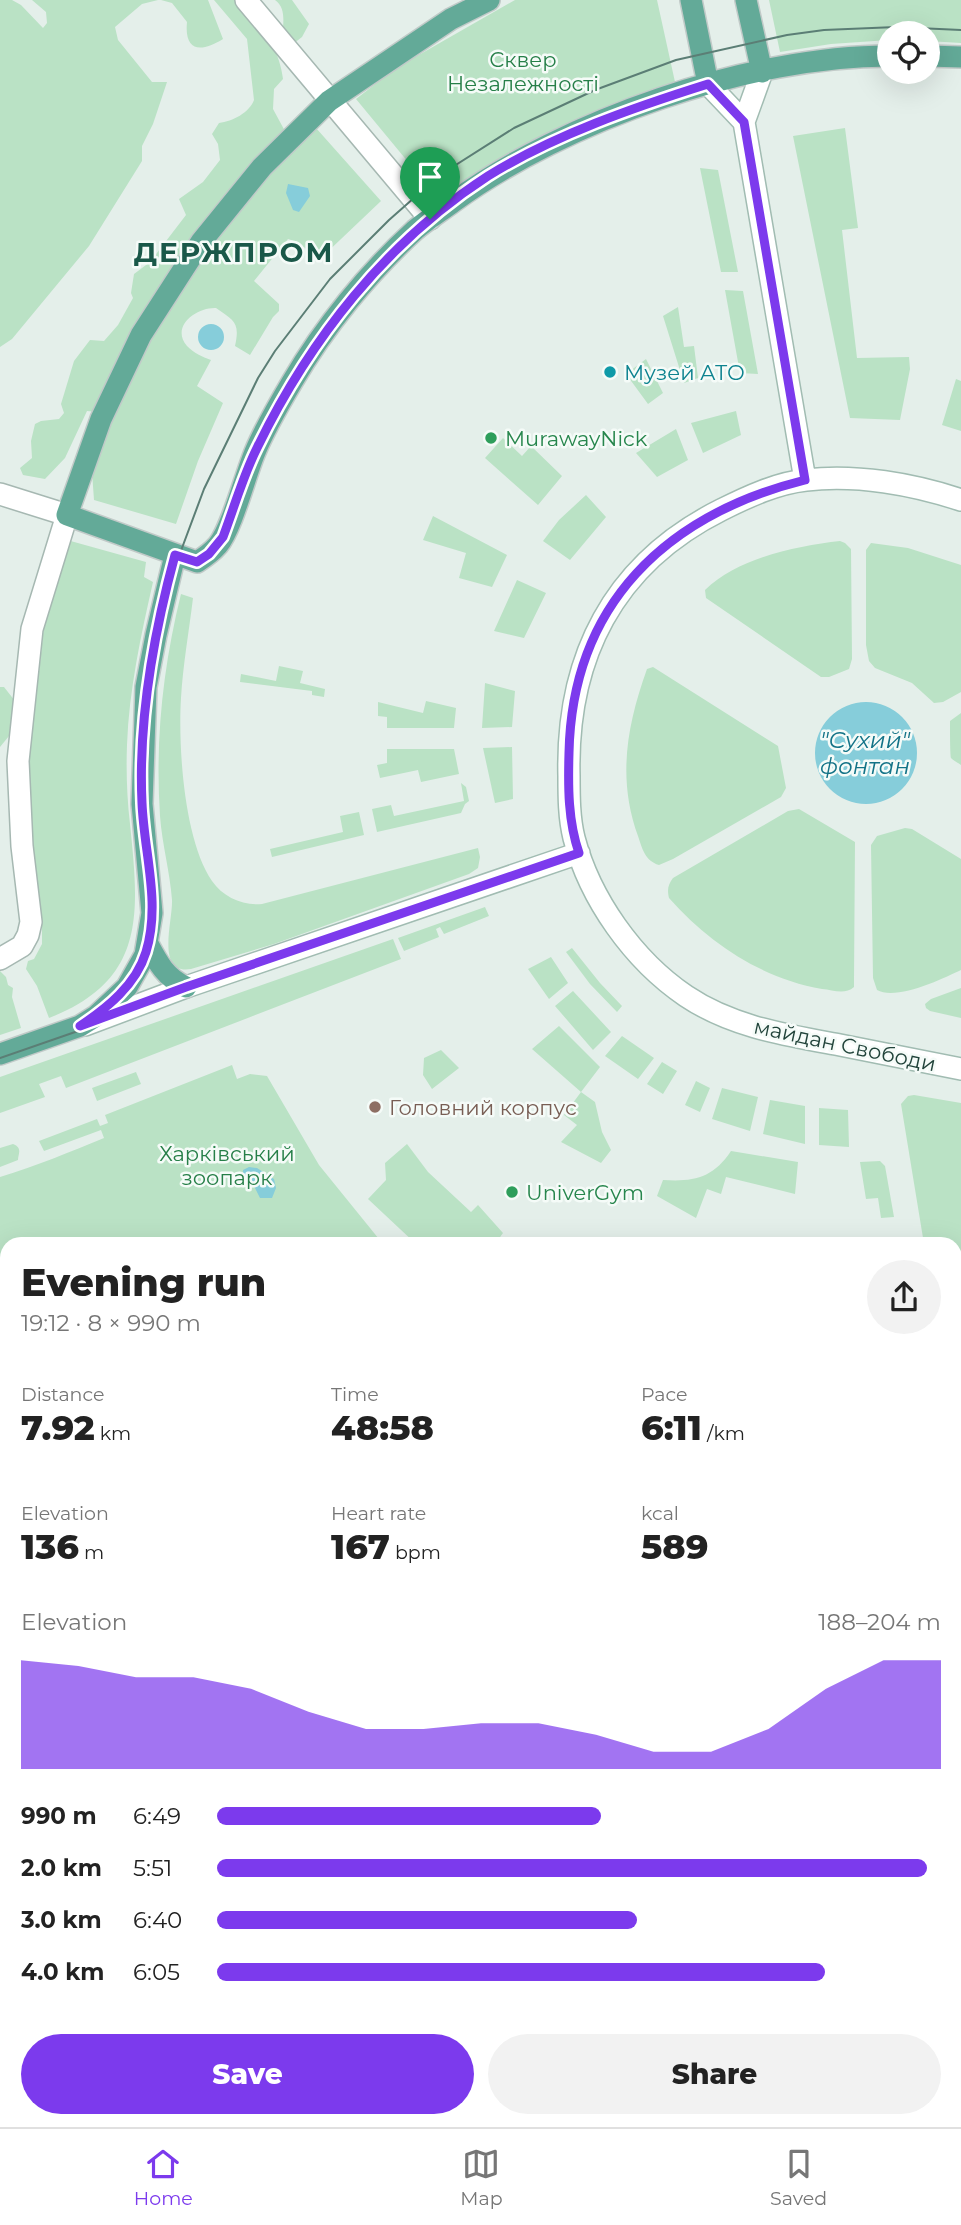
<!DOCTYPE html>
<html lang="en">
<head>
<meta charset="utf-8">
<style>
  body { margin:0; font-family:Montserrat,sans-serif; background:#f2f2f2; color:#222; height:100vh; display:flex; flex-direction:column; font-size:26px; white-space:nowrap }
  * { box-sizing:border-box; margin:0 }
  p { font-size:23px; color:#767676 }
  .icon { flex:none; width:38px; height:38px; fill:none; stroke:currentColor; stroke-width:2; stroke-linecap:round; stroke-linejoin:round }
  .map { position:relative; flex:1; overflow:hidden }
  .sheet { position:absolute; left:0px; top:1237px; width:962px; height:891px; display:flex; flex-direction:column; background:#fff; border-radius:21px 21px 0 0; box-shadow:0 7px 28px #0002 }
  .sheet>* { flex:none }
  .controls { position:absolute; left:877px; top:21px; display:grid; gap:14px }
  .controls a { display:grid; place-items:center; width:63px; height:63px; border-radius:50%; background:#fff; box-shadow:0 7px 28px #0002; font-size:35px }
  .pin { position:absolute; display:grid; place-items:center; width:60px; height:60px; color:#fff; margin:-72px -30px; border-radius:50% 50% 50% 0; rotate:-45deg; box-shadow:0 0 7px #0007 }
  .pin .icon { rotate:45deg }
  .round { display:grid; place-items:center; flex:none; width:74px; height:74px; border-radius:37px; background:#f2f2f2 }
  .head { display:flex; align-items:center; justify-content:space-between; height:119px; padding:0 21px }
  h1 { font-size:38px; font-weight:800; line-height:52px }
  .stats { display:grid; grid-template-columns:repeat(3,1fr); gap:10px; height:119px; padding:7px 21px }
  .stats div { display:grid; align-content:center }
  .stats b { font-size:35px; font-weight:800 }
  .stats small { font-size:19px; font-weight:400 }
  .stats p { font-size:19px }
  .chart { height:196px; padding:14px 21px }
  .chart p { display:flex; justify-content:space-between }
  .chart svg { width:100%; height:126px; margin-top:7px; fill:#7c3aed; opacity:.7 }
  .action { display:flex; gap:14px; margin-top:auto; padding:14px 21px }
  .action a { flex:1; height:80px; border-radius:42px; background:#7c3aed; color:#fff; font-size:28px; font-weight:800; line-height:80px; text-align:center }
  .action a+a { background:#f2f2f2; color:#222 }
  ul { padding:0 21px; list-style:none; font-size:23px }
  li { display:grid; grid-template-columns:112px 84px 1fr; align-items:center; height:52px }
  li i { height:18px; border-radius:9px; background:#7c3aed }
  .tabs { display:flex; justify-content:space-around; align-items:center; height:98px; border-top:2px solid #e0e0e0; background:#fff; font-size:19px; color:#767676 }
  .tabs a { display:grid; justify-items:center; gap:4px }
  .tabs .active { color:#7c3aed }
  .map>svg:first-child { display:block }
  .green { fill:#bae2c5 }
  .water { fill:#86cdda }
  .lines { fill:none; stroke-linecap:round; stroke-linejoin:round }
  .minor-casing { stroke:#a6b8b2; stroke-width:24 }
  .tertiary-casing { stroke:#a6b8b2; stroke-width:24 }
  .secondary-casing { stroke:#a1bcb2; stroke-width:24 }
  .primary-casing { stroke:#c1cac8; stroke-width:24 }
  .minor { stroke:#fff; stroke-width:21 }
  .tertiary { stroke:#fff; stroke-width:21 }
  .secondary { stroke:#fff; stroke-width:21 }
  .primary { stroke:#63aa98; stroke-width:21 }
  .tram { stroke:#5b7e75; stroke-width:2 }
  .route-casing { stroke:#fff; stroke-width:14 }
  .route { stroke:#7c3aed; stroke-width:9 }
  .culture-dot { fill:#0f9aa8; stroke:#f5fbf8; stroke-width:2.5 }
  .leisure-dot { fill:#2e9e5b; stroke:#f5fbf8; stroke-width:2.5 }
  .education-dot { fill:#8d6e63; stroke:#f5fbf8; stroke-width:2.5 }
  .labels { text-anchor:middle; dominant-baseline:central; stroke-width:5; stroke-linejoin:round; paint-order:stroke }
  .park-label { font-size:21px; fill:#267f48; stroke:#f5fbf8 }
  .culture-label { font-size:21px; fill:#0d838f; stroke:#f5fbf8; text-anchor:start }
  .leisure-label { font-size:21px; fill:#27864d; stroke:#f5fbf8; text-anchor:start }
  .street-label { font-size:21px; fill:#21433a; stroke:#f5fbf8 }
  .education-label { font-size:21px; fill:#785e54; stroke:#f5fbf8; text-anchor:start }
  .water-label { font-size:23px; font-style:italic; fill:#137387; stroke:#f5fbf8 }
  .district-label { font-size:28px; font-weight:bold; letter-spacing:2px; fill:#1a5849; stroke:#f5fbf8 }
</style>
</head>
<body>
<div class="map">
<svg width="961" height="2127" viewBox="0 0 961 2127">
  <rect width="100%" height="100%" fill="#e4efea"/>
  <path class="green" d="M0,0H12L21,5L43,28L47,23L46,12L32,0H158L142,4L115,27L118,40L152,82H167L153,124L142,146V161L89,246L12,339L0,347Z
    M161,0H208L223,39C202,52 184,53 187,22L172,3Z
    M214,0H239C259,26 279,45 283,79L274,89L273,109L286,133L191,268L257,182L316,128L381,201L320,259L297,242L288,239L254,281L279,304V311L273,317L250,355L235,346C240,323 235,321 216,308C197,307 170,326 187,346C194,353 202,357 211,360L197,386L223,403L198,461L176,524L94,500L92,472L108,413L87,411L65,458L45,479L23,475L20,468L32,458L31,441L35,424L41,421L59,419L64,413L61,404L74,361L90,340L104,341L118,325L133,298L131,293L134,274L150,262L186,215L179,199L203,182L220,160L218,144L212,134L219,123C233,121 249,113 254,100L247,39Z
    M275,0H292L309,24L302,37L293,44L283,32C283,21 286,8 275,0Z
    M515,0H657L675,82C588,112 515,148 437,197L356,99L396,68Z
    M769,0H961V43L928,41V33H889V40L831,44L780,52Z
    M845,128L858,228L842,230L857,358L909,357L910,369L900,420L850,418L793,136Z
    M700,168L718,170L738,272H721Z
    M725,290L743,291L758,374L740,373Z
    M678,307L684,347L694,346L698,378L684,383L663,316Z
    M646,359L663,393L648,404L626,374Z
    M956,379L961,381V431L942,425Z
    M736,411L741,435L703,453L691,423Z
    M676,429L688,460L657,477L636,453Z
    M503,438L522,456L531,446L562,476L538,505L485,458Z
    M586,495L606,517L570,560L543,541L559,520Z
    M433,516L507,555L492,587L459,578L466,553L423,540Z
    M67,540L146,562L144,577L153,582C141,635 129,690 127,745C126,771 127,798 130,824C139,913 147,980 49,1018L37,986L26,969L28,961L34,959L42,944V921L21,780L29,719L39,672L44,626L62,551Z
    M840,541L845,543L851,549L852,659L849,669L829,677H821L706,598L705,590C738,558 796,546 840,541Z
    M871,543L908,548L961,565V692L943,702L934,703L912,683L875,668L869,661L866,645V550Z
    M517,580L546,593L524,638L494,631Z
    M181,594L193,598C189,631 183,665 181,698C178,747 184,840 212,881C223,897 243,906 262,904L478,848L480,857L478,868L469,874L274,944L191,969C155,975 173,921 172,900C170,872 162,844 160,816C155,740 163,667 181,594Z
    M279,666L303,671L300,683L325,689L324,697L312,695V691L240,682L241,674L276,681Z
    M653,667L778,746L786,788L781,797L673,859L659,865C645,861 642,848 638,836C617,778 627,725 647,669Z
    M485,683L515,691L512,727L482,728Z
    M0,687H4L15,701L9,736L0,747Z
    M426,701L456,708L454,728H387V717L378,716V702L423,713Z
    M961,713V765C958,763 953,760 951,758C950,755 950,727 950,721Z
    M512,747L513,799L495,803L483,748Z
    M387,749H454L459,774L421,782L418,770L380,778L377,765L387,763Z
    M461,783L466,787L469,801L465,804L461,813L377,832L372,809L391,805L394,816L464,801Z
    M799,809L855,842L854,980V987C845,995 833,990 822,989C761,978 710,944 669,898C667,889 668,885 673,878L788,811Z
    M359,812L364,835L272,857L270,849L343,832L340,816Z
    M905,828L912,829L961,859V970C942,979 896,1001 877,990L873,978L871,845L877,836Z
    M485,907L489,916L444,934L440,927L436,929L439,937L404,951L398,938Z
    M393,939L401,959L66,1088L61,1076L39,1084L45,1097L0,1113V1077Z
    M572,948L600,983L622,1006L617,1012L590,984L566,952Z
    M551,957L568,983L549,999L528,969Z
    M0,971L6,977L8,985L13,988L12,997L21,1028L0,1035Z
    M961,988V1018L930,1011L926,1008L925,1004L931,999Z
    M573,991L611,1032L593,1050L555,1006Z
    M559,1026L600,1067L581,1092L595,1102L602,1132L611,1150L601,1163L561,1142L577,1125L564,1115L581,1092L532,1049Z
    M622,1036L654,1058L638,1079L605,1056Z
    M441,1050L459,1068L432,1089L423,1075L424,1058Z
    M662,1062L677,1071L663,1094L647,1084Z
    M232,1065L237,1079L250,1074L267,1076L319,1165L383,1244H7V2121H956V1528L961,1726V2127H0V1177C36,1166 70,1152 104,1138L101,1130L44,1151L39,1141L97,1119L100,1126L108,1123L105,1115Z
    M136,1072L141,1084L97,1101L92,1088Z
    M696,1081L710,1088L700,1112L685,1105Z
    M722,1088L758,1097L750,1131L712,1119Z
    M914,1095L961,1103V1488L956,1460V1244H924L901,1104L908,1096Z
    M770,1100L805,1106V1144L763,1134Z
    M819,1108L848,1110L849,1147L819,1145Z
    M13,1144C23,1148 18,1154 18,1160L0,1167V1148Z
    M407,1144L428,1172L471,1212L478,1205L503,1233L495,1244H416L368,1199L386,1180L385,1163Z
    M731,1151L798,1162L795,1194L726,1177L721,1194L707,1189L696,1218L657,1196L663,1180C694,1182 713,1178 731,1151Z
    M880,1161L885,1166L894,1217L881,1218L878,1198L866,1199L860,1162Z"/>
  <path class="water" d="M288,184L308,188L310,196L299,212L293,210L286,193Z
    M198 337a13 13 0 1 1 26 0a13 13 0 1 1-26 0Z
    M815 753a51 51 0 1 1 102 0a51 51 0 1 1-102 0Z
    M249,1167L257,1168L274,1179L276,1188L272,1198H260L252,1182L243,1179V1170Z"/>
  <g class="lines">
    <g class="minor-casing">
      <path id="minor" d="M0,494L67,515L32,629L18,761L22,846L31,922L28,935L22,946L0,959"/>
    </g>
    <g class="tertiary-casing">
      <path id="tertiary" d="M246,0L430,219"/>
    </g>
    <g class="secondary-casing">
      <path id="secondary" d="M708,84L744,122L805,480
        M744,122L762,72
        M961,500C913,484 856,474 806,480C777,483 747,497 721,510C613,564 566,658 569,776C569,796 569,818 574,838C590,899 633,960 686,996C732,1027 786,1035 840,1045C880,1053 921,1061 961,1069
        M85,1025L186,987L579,853"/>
    </g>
    <g class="primary-casing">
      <path id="primary" d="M489,0L451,19L329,101L262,167L201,242L141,335L101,419L67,515L197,562C205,557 212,552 218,545C232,528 245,476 255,452C265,428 279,404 292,382C324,327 368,273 415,230C427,220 441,211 453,202C565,120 750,56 889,56
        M691,0L708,84
        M746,0L762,72
        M928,56L961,57
        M148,944C158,963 166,978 186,987
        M0,1054L80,1026L96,1016L127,987L145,955L152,913L142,804L146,687L156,635L175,555"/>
    </g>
    <use href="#minor" class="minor"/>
    <use href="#tertiary" class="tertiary"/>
    <use href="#secondary" class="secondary"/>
    <use href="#primary" class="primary"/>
    <path class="tram" d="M0,1058L78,1031L92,1024L128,993L145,965L152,945L157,905L146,803L151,687L179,556L204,489L258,378L275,351L330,279L389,220L440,175L514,128L595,90L676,60L787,35L824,30L896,27L961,30"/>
  </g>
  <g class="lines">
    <g class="route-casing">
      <path id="route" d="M708,84L744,122L805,480C666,515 572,604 569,753C568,787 568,821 579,853L186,987L80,1026C107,1008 136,985 146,952C161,903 144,853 142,803C138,719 153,636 175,555L197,562L209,554L223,537C234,508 243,476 257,448C310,339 386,242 488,176C554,135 635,107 708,84Z"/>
    </g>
    <use href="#route" class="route"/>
  </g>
  <circle class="culture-dot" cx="610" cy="372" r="7"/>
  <g class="leisure-dot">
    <circle cx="491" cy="438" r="7"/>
    <circle cx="512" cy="1192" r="7"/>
  </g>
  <circle class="education-dot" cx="375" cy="1107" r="7"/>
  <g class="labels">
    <g class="park-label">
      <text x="523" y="59">Сквер<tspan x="523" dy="24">Незалежності</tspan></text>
      <text x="227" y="1153">Харківський<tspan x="227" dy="24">зоопарк</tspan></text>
    </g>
    <g class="culture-label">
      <text x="624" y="372">Музей АТО</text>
    </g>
    <g class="leisure-label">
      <text x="505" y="438">MurawayNick</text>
      <text x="526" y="1192">UniverGym</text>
    </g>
    <g class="street-label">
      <text transform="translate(845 1045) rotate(12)">майдан Свободи</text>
    </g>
    <g class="education-label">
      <text x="389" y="1107">Головний корпус</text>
    </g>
    <g class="water-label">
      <text x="865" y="740">"Сухий"<tspan x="865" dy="26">фонтан</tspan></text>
    </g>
    <g class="district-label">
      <text x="234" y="252">ДЕРЖПРОМ</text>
    </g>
  </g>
</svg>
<div class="controls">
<a><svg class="icon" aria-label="locate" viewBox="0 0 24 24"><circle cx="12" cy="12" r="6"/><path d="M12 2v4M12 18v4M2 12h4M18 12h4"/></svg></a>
</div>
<div class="pin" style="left:430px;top:219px;background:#1e9e55"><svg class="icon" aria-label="arrive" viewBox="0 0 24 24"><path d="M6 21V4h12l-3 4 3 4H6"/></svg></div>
<section class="sheet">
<div class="head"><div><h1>Evening run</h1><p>19:12 · 8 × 990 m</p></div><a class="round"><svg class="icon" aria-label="share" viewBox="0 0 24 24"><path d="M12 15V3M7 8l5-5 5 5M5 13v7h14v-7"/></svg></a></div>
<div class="stats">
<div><p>Distance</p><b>7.92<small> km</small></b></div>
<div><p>Time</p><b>48:58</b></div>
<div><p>Pace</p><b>6:11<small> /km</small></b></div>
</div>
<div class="stats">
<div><p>Elevation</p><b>136<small> m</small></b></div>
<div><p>Heart rate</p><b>167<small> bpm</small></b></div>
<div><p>kcal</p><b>589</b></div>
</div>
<div class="chart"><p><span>Elevation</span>188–204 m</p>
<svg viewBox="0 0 160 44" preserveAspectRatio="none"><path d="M0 44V6L10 8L20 12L30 12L40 16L50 24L60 30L70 30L80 28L90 28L100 32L110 38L120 38L130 30L140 16L150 6L160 6V44z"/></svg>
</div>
<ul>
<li><b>990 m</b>6:49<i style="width:53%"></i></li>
<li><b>2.0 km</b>5:51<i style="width:98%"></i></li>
<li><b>3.0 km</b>6:40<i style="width:58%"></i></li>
<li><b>4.0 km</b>6:05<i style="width:84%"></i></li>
</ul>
<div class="action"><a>Save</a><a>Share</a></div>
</section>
</div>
<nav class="tabs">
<a class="active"><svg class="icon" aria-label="home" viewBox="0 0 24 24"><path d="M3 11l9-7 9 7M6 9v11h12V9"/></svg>Home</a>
<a><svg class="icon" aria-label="map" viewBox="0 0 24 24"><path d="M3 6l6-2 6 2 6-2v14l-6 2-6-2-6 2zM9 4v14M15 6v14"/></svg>Map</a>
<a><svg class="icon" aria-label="saved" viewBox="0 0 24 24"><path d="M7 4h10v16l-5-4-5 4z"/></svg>Saved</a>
</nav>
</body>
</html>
